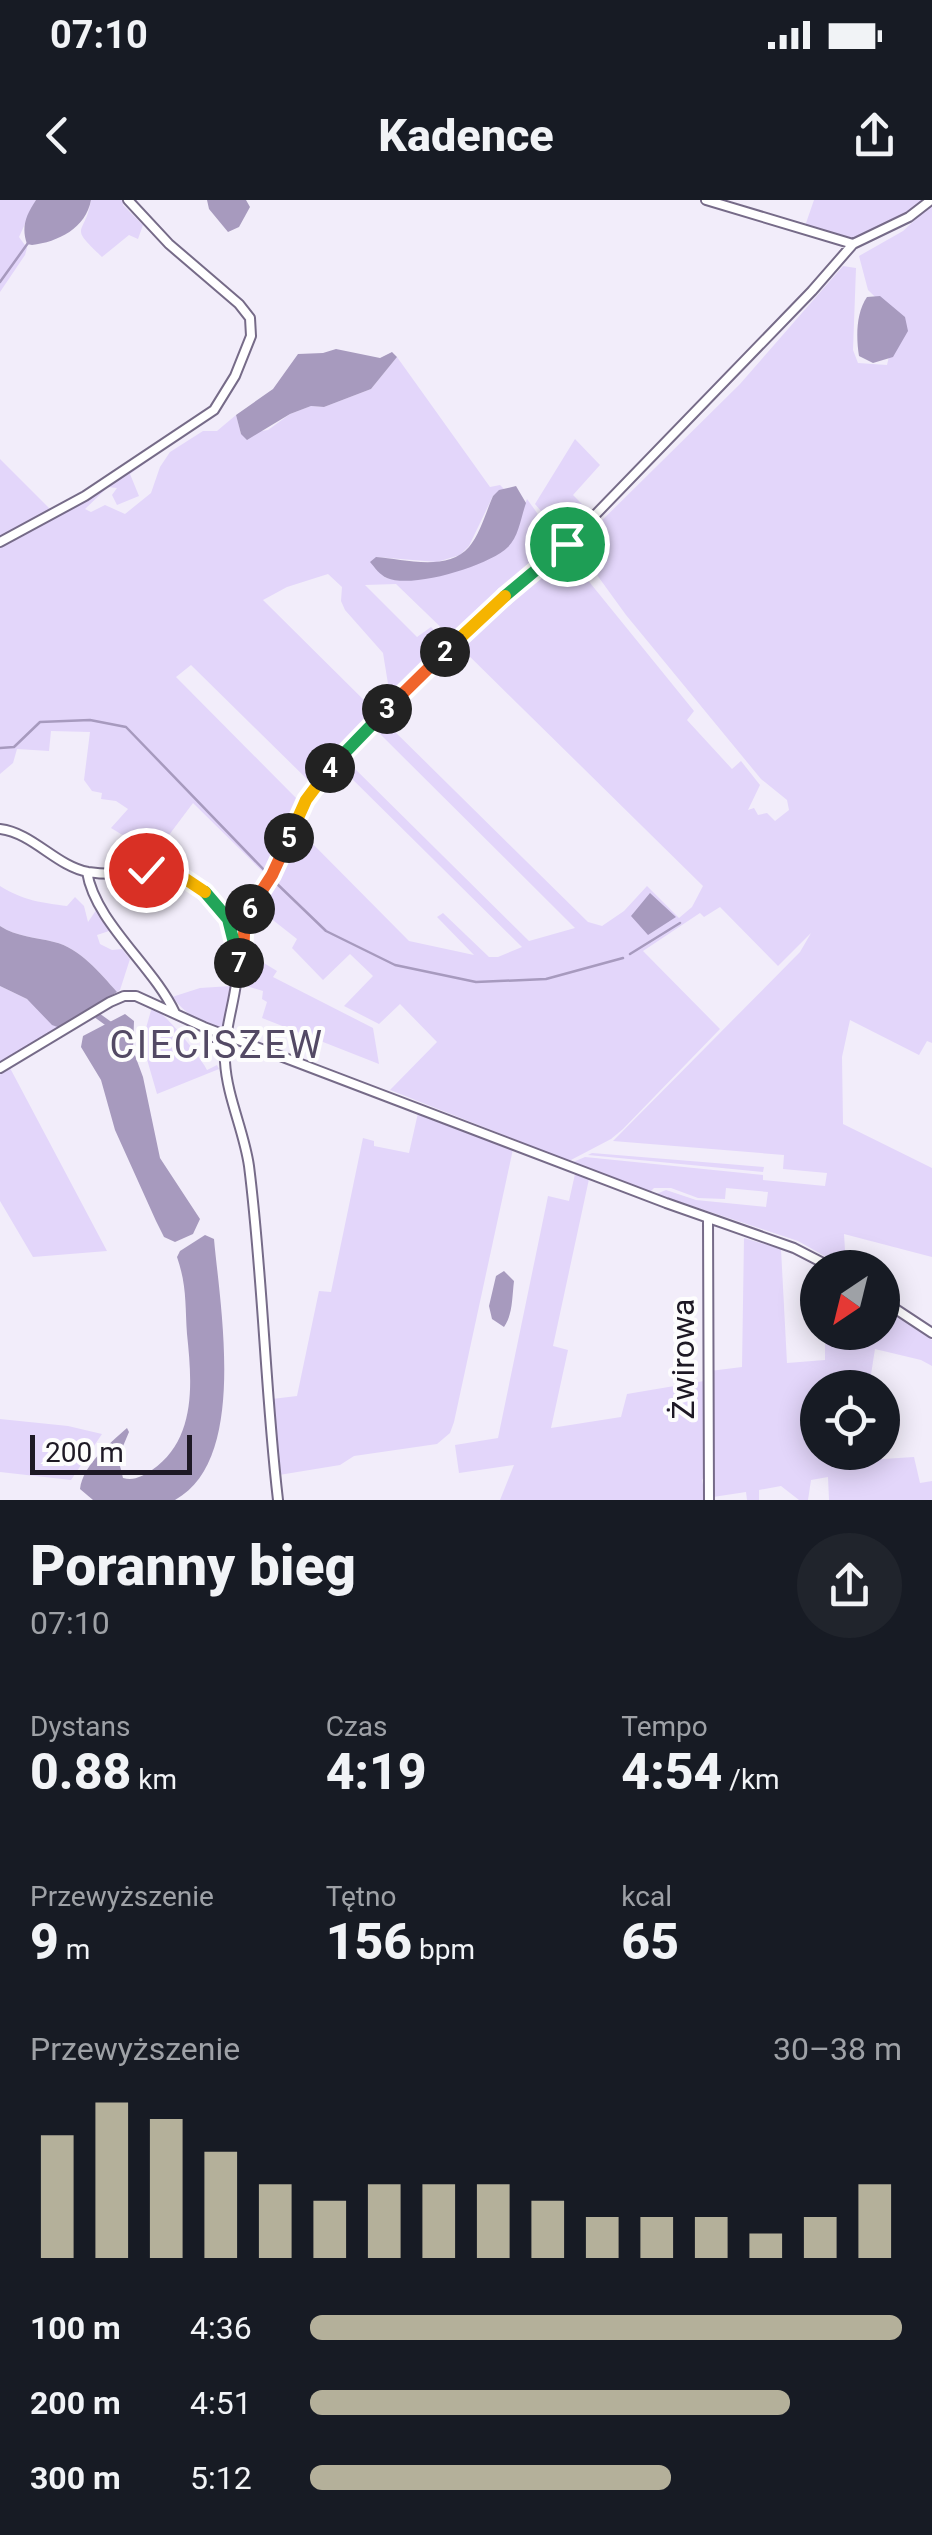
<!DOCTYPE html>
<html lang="pl">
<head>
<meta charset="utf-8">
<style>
  body { margin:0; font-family:Roboto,sans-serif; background:#20242c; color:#f1f3f6; height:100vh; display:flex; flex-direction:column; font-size:38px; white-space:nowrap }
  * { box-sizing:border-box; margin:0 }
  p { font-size:32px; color:#9ea1a6 }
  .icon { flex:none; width:55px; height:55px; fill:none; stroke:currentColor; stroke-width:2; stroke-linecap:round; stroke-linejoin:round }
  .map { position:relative; height:1300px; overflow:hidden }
  .sheet { display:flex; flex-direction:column; background:#171b24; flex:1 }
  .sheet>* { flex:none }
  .needle { width:65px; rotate:215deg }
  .fabs { position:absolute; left:800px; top:1050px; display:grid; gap:20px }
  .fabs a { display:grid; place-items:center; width:100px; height:100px; border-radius:50%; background:#171b24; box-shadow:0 5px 25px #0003; font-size:50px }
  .scale { position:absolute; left:30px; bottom:25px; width:162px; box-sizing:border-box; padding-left:10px; border:5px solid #1e1925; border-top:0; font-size:28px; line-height:35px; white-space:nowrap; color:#1e1925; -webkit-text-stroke:8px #fdfdfd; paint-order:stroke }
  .pin { position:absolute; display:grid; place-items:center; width:85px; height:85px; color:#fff; margin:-42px; border:5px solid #fff; border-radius:50%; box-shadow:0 2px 10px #0007 }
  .km { position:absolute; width:50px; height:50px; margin:-25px; border-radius:50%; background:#222; color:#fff; font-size:28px; line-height:50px; text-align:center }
  .round { display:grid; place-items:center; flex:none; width:105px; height:105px; border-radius:52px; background:#20242c }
  .head { display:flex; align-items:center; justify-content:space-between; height:170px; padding:0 30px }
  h1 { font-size:55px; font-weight:800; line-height:75px }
  .metrics { display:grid; grid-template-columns:repeat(3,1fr); gap:15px; height:170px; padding:10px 30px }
  .metrics div { display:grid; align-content:center }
  .metrics b { font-size:50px; font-weight:800 }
  .metrics small { font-size:28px; font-weight:400 }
  .metrics p { font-size:28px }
  .chart { height:280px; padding:20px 30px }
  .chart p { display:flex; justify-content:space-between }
  .chart svg { width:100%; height:180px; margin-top:10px; stroke:#b4b09a; stroke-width:6 }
  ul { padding:0 30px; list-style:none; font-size:32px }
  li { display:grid; grid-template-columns:160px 120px 1fr; align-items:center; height:75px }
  li i { height:25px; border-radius:12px; background:#b4b09a }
  .status { display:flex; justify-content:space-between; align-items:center; height:70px; padding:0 50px; background:#171b24; direction:ltr }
  .status svg { height:28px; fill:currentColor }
  header { display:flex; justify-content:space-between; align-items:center; height:130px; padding:0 30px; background:#171b24; font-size:45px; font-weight:800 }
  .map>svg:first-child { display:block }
  .green { fill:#e3d6fa }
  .water { fill:#a79abe }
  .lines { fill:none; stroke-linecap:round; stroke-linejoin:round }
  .stream { stroke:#a79abe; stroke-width:2.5 }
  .canal { stroke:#a79abe; stroke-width:6 }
  .minor-casing { stroke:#766b88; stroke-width:12 }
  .minor { stroke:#fff; stroke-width:8 }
  .split-1-casing { stroke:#fff; stroke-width:20 }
  .split-2-casing { stroke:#fff; stroke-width:20 }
  .split-3-casing { stroke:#fff; stroke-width:20 }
  .split-4-casing { stroke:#fff; stroke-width:20 }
  .split-5-casing { stroke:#fff; stroke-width:20 }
  .split-6-casing { stroke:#fff; stroke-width:20 }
  .split-7-casing { stroke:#fff; stroke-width:20 }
  .split-8-casing { stroke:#fff; stroke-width:20 }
  .split-9-casing { stroke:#fff; stroke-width:20 }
  .split-1 { stroke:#22a559; stroke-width:12 }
  .split-2 { stroke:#f5b400; stroke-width:12 }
  .split-3 { stroke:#f0652b; stroke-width:12 }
  .split-4 { stroke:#22a559; stroke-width:12 }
  .split-5 { stroke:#f5b400; stroke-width:12 }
  .split-6 { stroke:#f0652b; stroke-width:12 }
  .split-7 { stroke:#f0652b; stroke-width:12 }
  .split-8 { stroke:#22a559; stroke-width:12 }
  .split-9 { stroke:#f5b400; stroke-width:12 }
  .labels { text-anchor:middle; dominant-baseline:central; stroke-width:8; stroke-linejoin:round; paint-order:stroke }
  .street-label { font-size:32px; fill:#1e1925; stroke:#fdfdfd }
  .quarter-label { font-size:38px; letter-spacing:2.5px; fill:#534964; stroke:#fdfdfd }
</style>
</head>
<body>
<div class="status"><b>07:10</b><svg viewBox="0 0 49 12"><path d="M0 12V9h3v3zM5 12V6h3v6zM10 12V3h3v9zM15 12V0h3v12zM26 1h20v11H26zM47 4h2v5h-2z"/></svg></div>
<header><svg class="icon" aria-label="back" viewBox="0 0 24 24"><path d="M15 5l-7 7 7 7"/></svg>Kadence<svg class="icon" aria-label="share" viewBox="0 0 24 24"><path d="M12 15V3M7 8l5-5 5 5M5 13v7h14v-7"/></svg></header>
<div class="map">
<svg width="932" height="1300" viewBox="0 0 932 1300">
  <rect width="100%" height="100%" fill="#f2edfa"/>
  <path class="green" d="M0,0H36L19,37L27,48L25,55L0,92Z
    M91,0H123V5L143,25L138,39L129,35L102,57C67,24 85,37 91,0Z
    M814,0H925L916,8L851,39L805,26Z
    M932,4V843L927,841L919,855L850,820L842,857L843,924L932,968V1057L844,1034L845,1050L862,1065L844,1067L798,1041L656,994L666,990L696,1000L766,1007L768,992L726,988L725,999L698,998L671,988H654L650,992L573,962L585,957L763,975V980L825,986L827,973L783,969L784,955L613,941L800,752L811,733L778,766L720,707L704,717L700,713L643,751L720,829L623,929L611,939L569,961L390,890L437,842L400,804L379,824L344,806L373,776L350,754L323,780L292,748L297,739L255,706L295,626L409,741L474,755L437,717L443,713L489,757H498L522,747L337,564L343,557L529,741L575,728L373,527L381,518L588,722L602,726L624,711L647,686L679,718L692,707L703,686L456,443L565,352L694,511L687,520L732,569L741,561L760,585L748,610L754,608L758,615L767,613L775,621L789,610L787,600L761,579L626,415L576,346L740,184L843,66L856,68L853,150L858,163L887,165L891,148L905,126L868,90L859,56L903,31Z
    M397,157L490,287L500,285L504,289L493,296L469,346L460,355L437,362L376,357L386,378L507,348L527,299L561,346L453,439L396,384L365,385L417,437L431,427L445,441L434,452L436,456L397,498L389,490L383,453L345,410L341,401L342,387L328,374L287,387L263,400L379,515L312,584L191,465L176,477L301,603L267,680L259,678L263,672L193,603L163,643L145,628L134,642L111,628L128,609L116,601L101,599L102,593L92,591L84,580L90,532L51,531L49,551L17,549L13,563L0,574V259L51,310L149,252L152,258L130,274L139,296L117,305L112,295L117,288L108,287L85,309L91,312L105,305L125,314L151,293L160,267L170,252L203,231H217L236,215L241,234L268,230L290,214L311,206L324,207L371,189Z
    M575,239L600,265L573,295L592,314L569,338H564L535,304Z
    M0,686C22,700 42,703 67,706L75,697L84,706L88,722L99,706L112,730L97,735L100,744L112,750L122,749L130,759L120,790L117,792C100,773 80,748 54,742C35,737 17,737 0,726Z
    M254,757L277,771L273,777L373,828L379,864L262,818L267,802L262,799L263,791L243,785Z
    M0,786L27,799L60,828L0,864Z
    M231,786L227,825L224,828C201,825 186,814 172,797L200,788Z
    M152,807C165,812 202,859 207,870L217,865L219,869L157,894L142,842Z
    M10,868L107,1051L33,1057L0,1001V874Z
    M418,913L513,949L454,1222L450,1233L437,1244L354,1256L340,1265L279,1275L272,1199L297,1196L319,1091L331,1092L363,938L374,941V946L409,953Z
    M592,953L764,967L763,972L588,955Z
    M575,974L589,979L553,1146L568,1150L551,1228L621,1217L627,1194L704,1181L705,1275L702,1280L706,1300H500L514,1265L459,1273L455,1245L498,1238L548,996L569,1001Z
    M744,1038L781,1049L787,1163L825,1160V1133L882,1132L883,1107L932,1140V1166L921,1160L875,1149L869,1187L818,1188V1252L866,1253L867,1260L914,1257L920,1283L932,1281V1300H829L828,1277L811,1280L808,1300H799L781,1286L759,1290V1300H747L746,1292L713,1297L710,1171L742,1167Z
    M0,1219L68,1226L102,1234L71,1280L0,1272Z"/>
  <path class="water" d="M36,0H91C86,28 58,42 32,45L27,44C21,27 26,15 36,0Z
    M207,0H246L250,7L239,27L228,32L209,9Z
    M880,96L905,117L908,131L893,157L873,163L859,156C856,137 856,113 867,97Z
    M336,149L380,158L392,152L397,157L371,189L324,207L311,206L290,214L247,240L241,234L236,215L273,189L298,154L323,153Z
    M516,286L526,303C521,317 519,336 508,347C489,366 412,389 387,378C380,375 375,368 370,362L376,357C403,359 448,372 469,347C480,334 486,312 493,296L499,290Z
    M650,693L676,717L648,735L631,716Z
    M0,726C17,737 35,737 54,742C80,748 100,773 117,792L60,828L52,825L27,799L0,786Z
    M125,814L134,821L133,850L143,877L160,958L200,1019L193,1034L175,1042L164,1037L156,1021L115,930L101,880L81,847L83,836Z
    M205,1035L214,1039C220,1107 248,1261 175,1300H93L80,1289C83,1265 109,1244 127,1228L129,1232L118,1258L123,1278C135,1281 142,1276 152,1270C197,1239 192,1182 187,1134C185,1105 187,1086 177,1057L180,1051Z
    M504,1071L514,1081C512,1097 513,1114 504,1127L492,1119L489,1106L496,1076Z"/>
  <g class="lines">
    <path class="stream" d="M0,82L28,43
      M0,548L14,547L40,522L90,520L126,527L268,674
      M273,680L326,731L395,765L476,782L546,779L623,758
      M630,754L680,723"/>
    <path class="canal" d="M91,811L109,824L111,829"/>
    <g class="minor-casing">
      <path id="minor" d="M706,0L853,44L909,17L931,0
        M0,342L85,296L214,210L235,176L251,136L250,118L239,104L169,44L128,0
        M0,629C33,633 56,666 88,672C150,682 176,645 224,713C257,761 222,812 225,862C227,897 244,931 249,966C263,1077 265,1189 278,1300
        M87,672C95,722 154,767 175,813
        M238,776L243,764V733L247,714L272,675L300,610L321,578L461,436L567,344L812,91L853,44
        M211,848L223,843
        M0,868L110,802L124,796H136L204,827L666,1003L794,1048L833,1068
        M708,1018L709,1300
        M882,1100L932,1133"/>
    </g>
    <use href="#minor" class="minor"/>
  </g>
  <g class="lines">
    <g class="split-1-casing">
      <path id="split-1" d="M505,396L567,344"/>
    </g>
    <g class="split-2-casing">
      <path id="split-2" d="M445,452L505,396"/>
    </g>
    <g class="split-3-casing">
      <path id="split-3" d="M387,509L445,452"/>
    </g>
    <g class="split-4-casing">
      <path id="split-4" d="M330,568L387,509"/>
    </g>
    <g class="split-5-casing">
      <path id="split-5" d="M289,638L306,600L330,568"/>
    </g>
    <g class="split-6-casing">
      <path id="split-6" d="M250,709L272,675L289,638"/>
    </g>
    <g class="split-7-casing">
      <path id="split-7" d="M239,763L238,776C248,754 239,731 250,709"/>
    </g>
    <g class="split-8-casing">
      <path id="split-8" d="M205,692L228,719L239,763"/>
    </g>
    <g class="split-9-casing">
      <path id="split-9" d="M146,670H172L205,692"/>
    </g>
    <use href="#split-1" class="split-1"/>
    <use href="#split-2" class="split-2"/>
    <use href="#split-3" class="split-3"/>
    <use href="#split-4" class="split-4"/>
    <use href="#split-5" class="split-5"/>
    <use href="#split-6" class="split-6"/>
    <use href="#split-7" class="split-7"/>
    <use href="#split-8" class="split-8"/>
    <use href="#split-9" class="split-9"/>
  </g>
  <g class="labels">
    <g class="street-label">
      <text transform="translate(683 1159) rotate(-90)">Żwirowa</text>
    </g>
    <g class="quarter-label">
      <text x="217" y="845">CIECISZEW</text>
    </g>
  </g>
</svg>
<div class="fabs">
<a><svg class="needle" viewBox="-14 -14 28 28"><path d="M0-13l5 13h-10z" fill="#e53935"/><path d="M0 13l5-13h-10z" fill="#9ea1a6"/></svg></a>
<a><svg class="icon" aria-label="locate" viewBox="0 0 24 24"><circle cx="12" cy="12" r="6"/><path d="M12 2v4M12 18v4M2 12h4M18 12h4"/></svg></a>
</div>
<div class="scale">200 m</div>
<div class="pin" style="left:567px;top:344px;background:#1e9e55"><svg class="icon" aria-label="arrive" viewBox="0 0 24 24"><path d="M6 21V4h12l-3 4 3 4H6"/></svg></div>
<div class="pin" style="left:146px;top:670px;background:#d93025"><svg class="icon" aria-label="check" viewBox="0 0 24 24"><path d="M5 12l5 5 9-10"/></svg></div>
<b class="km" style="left:445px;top:452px">2</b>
<b class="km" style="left:387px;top:509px">3</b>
<b class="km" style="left:330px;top:568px">4</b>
<b class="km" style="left:289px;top:638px">5</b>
<b class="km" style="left:250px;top:709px">6</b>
<b class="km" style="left:239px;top:763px">7</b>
</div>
<section class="sheet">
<div class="head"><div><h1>Poranny bieg</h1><p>07:10</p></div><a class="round"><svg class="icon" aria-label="share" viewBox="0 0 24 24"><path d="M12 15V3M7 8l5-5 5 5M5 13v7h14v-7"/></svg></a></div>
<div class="metrics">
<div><p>Dystans</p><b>0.88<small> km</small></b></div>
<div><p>Czas</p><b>4:19</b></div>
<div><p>Tempo</p><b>4:54<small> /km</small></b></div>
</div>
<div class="metrics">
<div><p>Przewyższenie</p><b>9<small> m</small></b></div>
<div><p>Tętno</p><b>156<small> bpm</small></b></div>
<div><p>kcal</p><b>65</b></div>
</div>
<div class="chart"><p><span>Przewyższenie</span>30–38 m</p>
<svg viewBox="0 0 160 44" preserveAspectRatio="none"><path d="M5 44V14M15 44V6M25 44V10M35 44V18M45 44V26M55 44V30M65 44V26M75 44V26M85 44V26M95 44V30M105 44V34M115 44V34M125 44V34M135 44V38M145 44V34M155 44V26"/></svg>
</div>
<ul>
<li><b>100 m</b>4:36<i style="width:100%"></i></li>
<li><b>200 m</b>4:51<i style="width:81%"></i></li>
<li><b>300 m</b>5:12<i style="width:61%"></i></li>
</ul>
</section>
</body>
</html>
